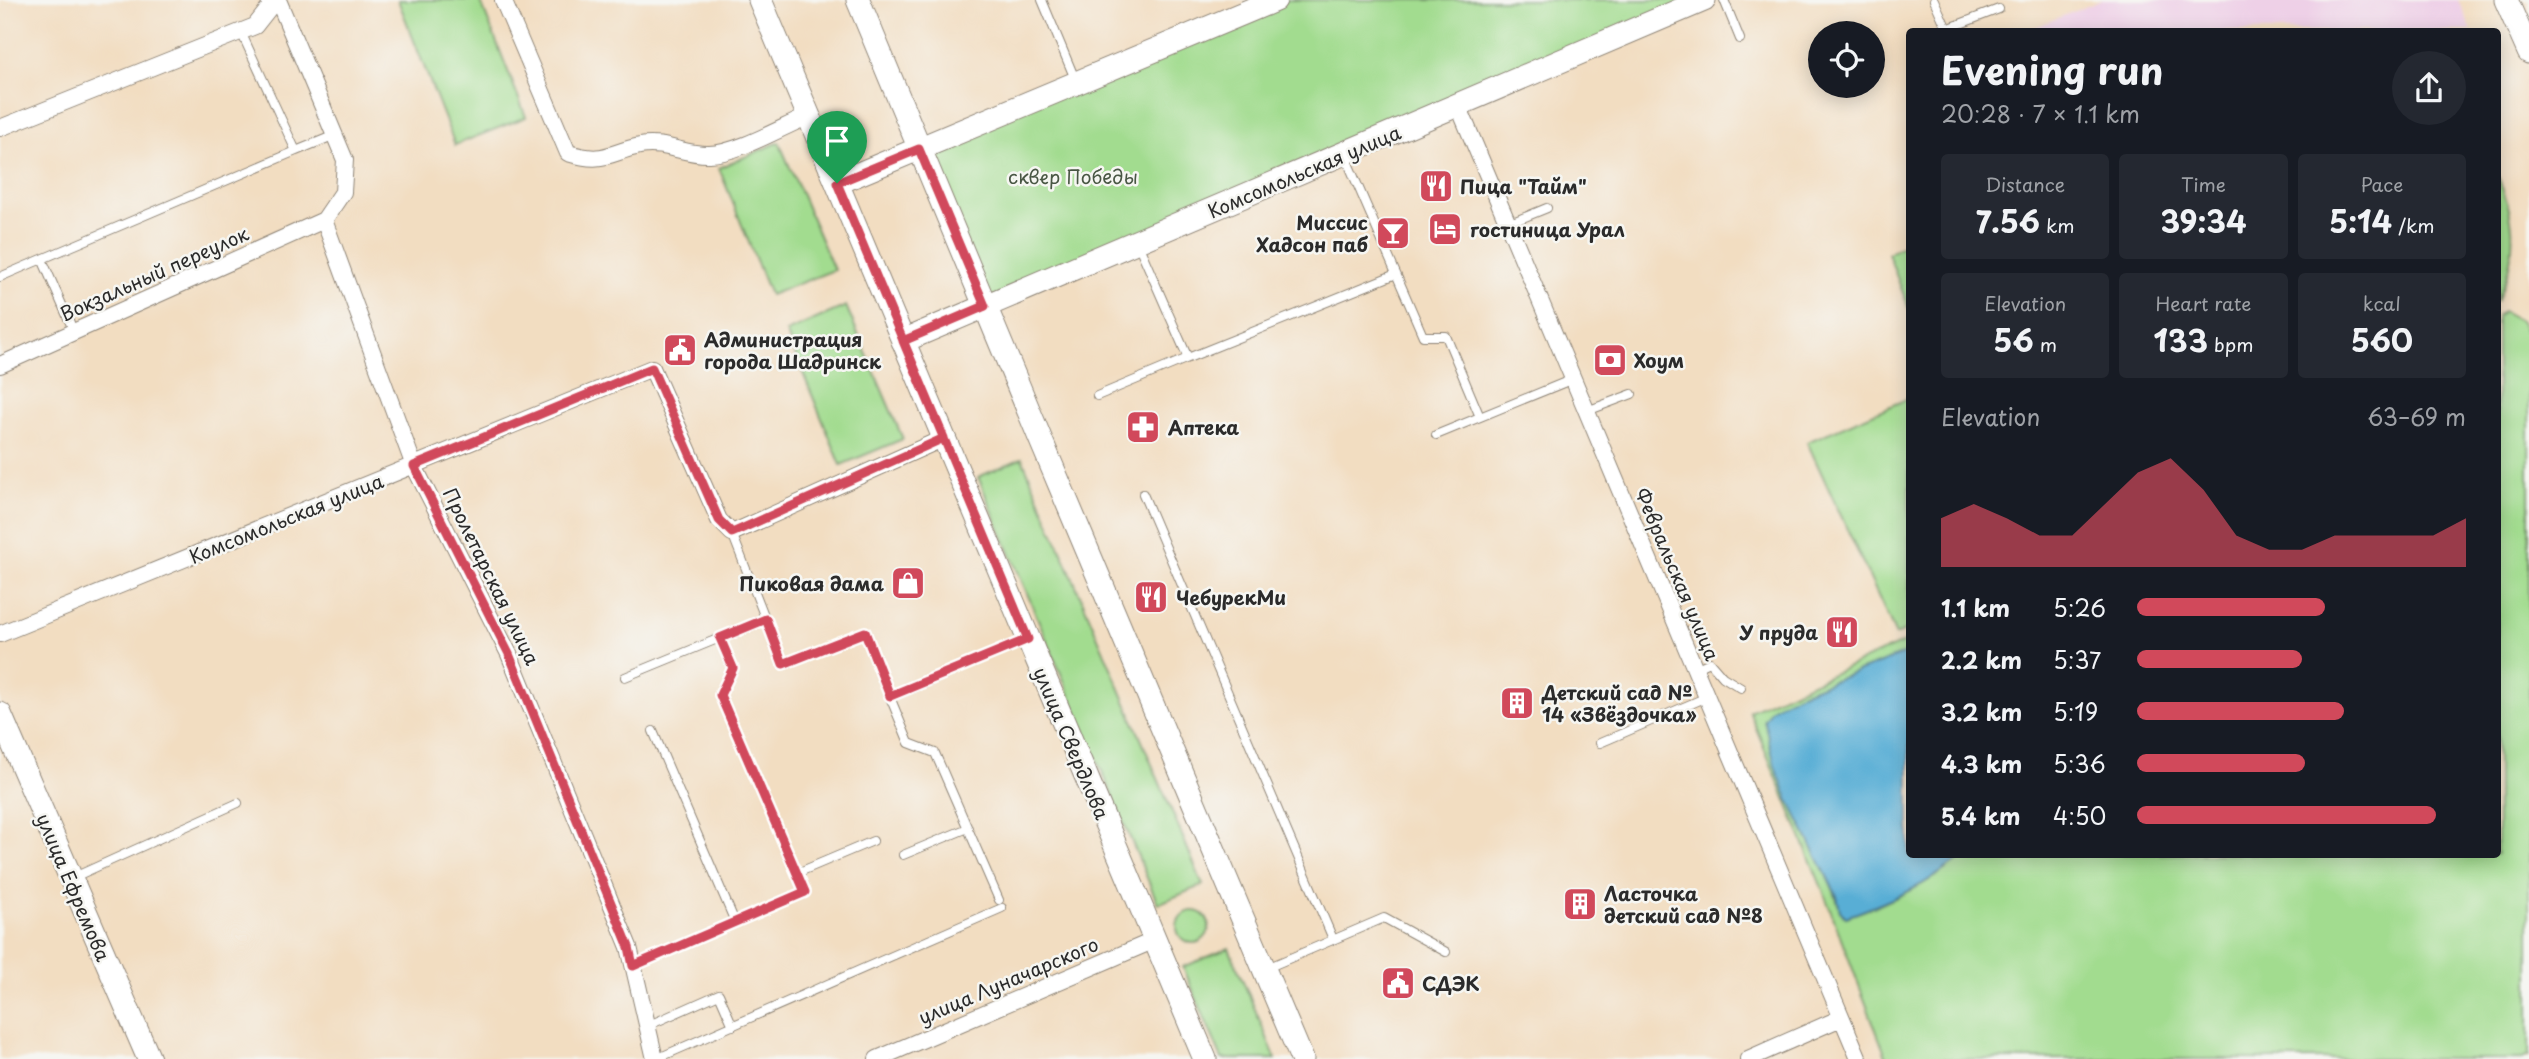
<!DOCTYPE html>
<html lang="en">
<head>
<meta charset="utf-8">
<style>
  body { margin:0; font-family:"Playpen Sans",sans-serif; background:#242831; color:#f1f3f6; height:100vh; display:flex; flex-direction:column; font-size:26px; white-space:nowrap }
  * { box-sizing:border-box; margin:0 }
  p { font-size:23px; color:#9ea1a6 }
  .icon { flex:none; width:38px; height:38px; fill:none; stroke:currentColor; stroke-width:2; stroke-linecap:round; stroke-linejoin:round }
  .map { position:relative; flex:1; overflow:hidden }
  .details { position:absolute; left:1906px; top:28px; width:595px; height:830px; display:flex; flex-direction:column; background:#171b24; border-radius:7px; box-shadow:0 4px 18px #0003 }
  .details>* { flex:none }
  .buttons { position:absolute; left:1808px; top:21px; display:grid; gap:14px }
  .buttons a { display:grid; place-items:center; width:77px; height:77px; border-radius:50%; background:#171b24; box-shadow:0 4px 18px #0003; font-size:35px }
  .pin { position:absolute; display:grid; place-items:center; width:60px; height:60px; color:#fff; margin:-72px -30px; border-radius:50% 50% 50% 0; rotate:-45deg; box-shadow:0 0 7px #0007 }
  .pin .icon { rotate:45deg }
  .round { display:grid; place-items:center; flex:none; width:74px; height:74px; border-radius:37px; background:#242831 }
  .summary { display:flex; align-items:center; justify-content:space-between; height:119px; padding:0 35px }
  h1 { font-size:38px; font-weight:700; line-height:52px }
  .figures { display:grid; grid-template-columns:repeat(3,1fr); gap:10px; height:119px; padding:7px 35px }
  .figures div { display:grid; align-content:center; border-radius:7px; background:#242831; text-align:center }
  .figures b { font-size:30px; font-weight:700 }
  .figures small { font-size:19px; font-weight:400 }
  .figures p { font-size:19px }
  .chart { height:196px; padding:14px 35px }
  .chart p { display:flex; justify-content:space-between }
  .chart svg { width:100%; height:126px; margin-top:7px; fill:#d1495b; opacity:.7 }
  ul { padding:0 35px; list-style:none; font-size:23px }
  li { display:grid; grid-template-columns:112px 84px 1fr; align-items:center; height:52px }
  li i { height:18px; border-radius:9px; background:#d1495b }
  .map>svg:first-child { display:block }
  .built { fill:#eed0e7 }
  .green { fill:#a2dc8f; stroke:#66845d; stroke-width:2 }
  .water { fill:#59aed5; stroke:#426c80; stroke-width:2 }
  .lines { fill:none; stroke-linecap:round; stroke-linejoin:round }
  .lane-casing { stroke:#8e8476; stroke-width:10 }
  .street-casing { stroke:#8e8476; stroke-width:18 }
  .secondary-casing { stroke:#8e8476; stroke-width:25 }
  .lane { stroke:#fff; stroke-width:8 }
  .street { stroke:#fff; stroke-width:16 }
  .secondary { stroke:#fff; stroke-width:23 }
  .route-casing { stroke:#fff; stroke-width:14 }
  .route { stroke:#d1495b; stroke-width:9 }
  .labels { text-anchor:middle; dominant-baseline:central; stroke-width:5; stroke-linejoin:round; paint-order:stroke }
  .street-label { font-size:19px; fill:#2b2b2b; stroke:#f6f6f2 }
  .park-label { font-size:19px; fill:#495744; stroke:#f6f6f2 }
  .poi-label { font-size:19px; font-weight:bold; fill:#2b2b2b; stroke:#f6f6f2; text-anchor:start }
</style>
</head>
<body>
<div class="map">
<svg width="2529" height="1059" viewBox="0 0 2529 1059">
  <rect width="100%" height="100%" fill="#f6f6f2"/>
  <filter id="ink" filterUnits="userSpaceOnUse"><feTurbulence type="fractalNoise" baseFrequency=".0143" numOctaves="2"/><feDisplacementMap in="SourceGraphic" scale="14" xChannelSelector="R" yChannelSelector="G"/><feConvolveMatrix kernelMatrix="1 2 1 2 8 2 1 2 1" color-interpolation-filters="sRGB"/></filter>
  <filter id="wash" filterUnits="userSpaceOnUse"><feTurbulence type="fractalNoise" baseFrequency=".00686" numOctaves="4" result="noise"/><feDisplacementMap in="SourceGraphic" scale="28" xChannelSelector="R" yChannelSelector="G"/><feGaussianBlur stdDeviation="1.57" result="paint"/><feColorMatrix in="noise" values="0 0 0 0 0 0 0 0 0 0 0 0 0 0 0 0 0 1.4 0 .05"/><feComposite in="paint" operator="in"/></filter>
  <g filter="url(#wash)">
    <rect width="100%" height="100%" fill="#f2ddc1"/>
    <path class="built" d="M2102,0H2458L2472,31H2026Z"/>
    <path class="green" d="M398,0H480L526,117L455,145Z
      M1275,0H1704L985,306L919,149Z
      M779,142L834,270L770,295L719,168Z
      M2497,176C2518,221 2517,255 2497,301Z
      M1909,243V309L1888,253Z
      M846,306L903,439L841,465L786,332Z
      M2502,311L2520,321L2529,336V1056L2522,1059H1887L1822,888L1749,711L1909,640V652L1796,695L1764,720C1774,761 1787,799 1807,837C1819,862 1834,884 1840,911L1846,917C1890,902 1929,885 1965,854H2497V316Z
      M1909,398V629L1896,635L1807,442Z
      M1022,458L1203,885L1158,904L978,477Z
      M1177 927a16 16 0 1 1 32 0a16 16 0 1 1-32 0Z
      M1229,948L1276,1059H1222L1183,967Z"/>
    <path class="water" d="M1909,652V854H1965C1929,885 1890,901 1846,917L1840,911L1837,896L1789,801L1775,766L1764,720L1771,709L1796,695Z"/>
  </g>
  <g filter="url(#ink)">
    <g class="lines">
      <g class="lane-casing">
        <path id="lane" d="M1042,0L1075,79
          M1724,0L1740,39
          M1934,0L1947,29L1999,9
          M296,151L335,135
          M1345,156L1423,336H1446L1480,417
          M1508,224L1547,208
          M0,277L42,259
          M74,332L42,259L296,151L241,32
          M1188,358L1396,274
          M1097,396L1188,358L1138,244
          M1587,411L1632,394
          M1436,435L1573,379
          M1143,494L1333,939
          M732,533L783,664L865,632L890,697
          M1695,669L1710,662L1723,677L1741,688
          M625,677L766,619
          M653,731L735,922L805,892L720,695L733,669L720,638
          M1600,743L1707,697
          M903,855L968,828
          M797,873L873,841
          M72,878L238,803
          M999,900L935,753L909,743L890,697L1026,640
          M633,966L735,922
          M1267,968L1384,918L1446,952
          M647,1026L719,994L733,1026
          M656,1059L1002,908"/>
      </g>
      <g class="street-casing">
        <path id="street" d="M278,0L345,160L343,192L324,220
          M503,0L568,153C605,164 607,153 640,146C664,141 685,155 709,154C736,154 782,127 809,116
          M1458,105L1859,1059
          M0,128L255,26L270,7V0
          M324,220L414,466L509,654L629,947L655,1059
          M0,365L324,220
          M0,634L652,368L719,520L732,533L944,438
          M877,1059L1155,940
          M1748,1059L1841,1018"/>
      </g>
      <g class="secondary-casing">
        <path id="secondary" d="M760,0L1205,1059
          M858,0L1040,438L1302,1059
          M2506,0L2529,52
          M837,183L1275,0
          M903,341L1704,0
          M0,714L149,1059"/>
      </g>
      <use href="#lane" class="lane"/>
      <use href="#street" class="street"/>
      <use href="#secondary" class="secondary"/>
    </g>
  </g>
  <g class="lines" filter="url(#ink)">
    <g class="route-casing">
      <path id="route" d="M837,183L944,438L732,533L719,520L652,368L414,466L509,654L629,947L633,966L805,892L720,695L733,668L720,638L766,619L783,664L865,632L890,696L1028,639C987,539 945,440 903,341L985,306L919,149L837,183"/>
    </g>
    <use href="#route" class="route"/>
  </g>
  <defs>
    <g id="restaurant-square" transform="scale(1.75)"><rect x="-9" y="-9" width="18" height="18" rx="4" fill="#d1495b" stroke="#f6f6f2"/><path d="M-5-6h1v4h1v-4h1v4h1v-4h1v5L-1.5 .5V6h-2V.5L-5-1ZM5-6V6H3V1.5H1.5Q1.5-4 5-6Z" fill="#fff"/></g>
    <g id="hotel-square" transform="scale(1.75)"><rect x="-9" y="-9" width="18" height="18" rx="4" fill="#d1495b" stroke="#f6f6f2"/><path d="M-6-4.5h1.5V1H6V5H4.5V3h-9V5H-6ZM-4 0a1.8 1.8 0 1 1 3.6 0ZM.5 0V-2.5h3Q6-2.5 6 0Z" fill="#fff"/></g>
    <g id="bar-square" transform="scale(1.75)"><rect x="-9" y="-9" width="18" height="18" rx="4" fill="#d1495b" stroke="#f6f6f2"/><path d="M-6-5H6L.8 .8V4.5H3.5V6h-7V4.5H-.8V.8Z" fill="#fff"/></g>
    <g id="civic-square" transform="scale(1.75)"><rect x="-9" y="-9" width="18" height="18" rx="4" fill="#d1495b" stroke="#f6f6f2"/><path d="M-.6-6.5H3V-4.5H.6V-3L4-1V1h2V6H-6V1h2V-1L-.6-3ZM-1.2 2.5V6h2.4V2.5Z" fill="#fff"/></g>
    <g id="bank-square" transform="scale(1.75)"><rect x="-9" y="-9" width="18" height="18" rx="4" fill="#d1495b" stroke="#f6f6f2"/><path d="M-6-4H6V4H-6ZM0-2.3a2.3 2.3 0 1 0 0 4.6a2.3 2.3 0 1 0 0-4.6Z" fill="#fff"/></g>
    <g id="pharmacy-square" transform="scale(1.75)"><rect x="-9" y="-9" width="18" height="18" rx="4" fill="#d1495b" stroke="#f6f6f2"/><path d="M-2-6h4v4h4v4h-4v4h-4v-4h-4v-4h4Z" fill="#fff"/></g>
    <g id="shop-square" transform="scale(1.75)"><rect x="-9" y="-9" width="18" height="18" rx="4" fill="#d1495b" stroke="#f6f6f2"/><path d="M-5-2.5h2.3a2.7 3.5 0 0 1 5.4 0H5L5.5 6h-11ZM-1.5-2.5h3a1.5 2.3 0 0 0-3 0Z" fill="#fff"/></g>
    <g id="building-square" transform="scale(1.75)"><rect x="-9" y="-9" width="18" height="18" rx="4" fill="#d1495b" stroke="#f6f6f2"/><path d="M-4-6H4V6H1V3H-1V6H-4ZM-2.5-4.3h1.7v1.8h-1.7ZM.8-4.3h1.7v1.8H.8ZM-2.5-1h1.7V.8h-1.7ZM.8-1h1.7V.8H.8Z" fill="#fff"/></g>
  </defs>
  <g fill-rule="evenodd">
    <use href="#restaurant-square" x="1436" y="186"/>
    <use href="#hotel-square" x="1445" y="229"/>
    <use href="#bar-square" x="1393" y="233"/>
    <use href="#civic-square" x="680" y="350"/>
    <use href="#bank-square" x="1610" y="360"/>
    <use href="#pharmacy-square" x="1143" y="427"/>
    <use href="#shop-square" x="908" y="583"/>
    <use href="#restaurant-square" x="1151" y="597"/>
    <use href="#restaurant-square" x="1842" y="632"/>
    <use href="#building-square" x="1517" y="703"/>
    <use href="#building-square" x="1580" y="904"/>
    <use href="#civic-square" x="1398" y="983"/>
  </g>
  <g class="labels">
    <g class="street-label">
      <text transform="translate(1304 171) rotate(-23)">Комсомольская улица</text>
      <text transform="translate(154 273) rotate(-24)">Вокзальный переулок</text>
      <text transform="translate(286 518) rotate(-22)">Комсомольская улица</text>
      <text transform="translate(1678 574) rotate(67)">Февральская улица</text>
      <text transform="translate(492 576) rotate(64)">Пролетарская улица</text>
      <text transform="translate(1072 743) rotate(67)">улица Свердлова</text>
      <text transform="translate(74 887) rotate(67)">улица Ефремова</text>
      <text transform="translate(1008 980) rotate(-23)">улица Луначарского</text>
    </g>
    <g class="park-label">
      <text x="1073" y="176">сквер Победы</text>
    </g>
    <g class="poi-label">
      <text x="1460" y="186">Пица "Тайм"</text>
      <text x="1368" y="222" text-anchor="end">Миссис<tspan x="1368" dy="22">Хадсон паб</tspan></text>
      <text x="1470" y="229">гостиница Урал</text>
      <text x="704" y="339">Администрация<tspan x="704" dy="22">города Шадринск</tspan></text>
      <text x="1634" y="360">Хоум</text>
      <text x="1168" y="427">Аптека</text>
      <text x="884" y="583" text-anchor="end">Пиковая дама</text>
      <text x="1176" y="597">ЧебурекМи</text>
      <text x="1818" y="632" text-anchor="end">У пруда</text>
      <text x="1542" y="692">Детский сад №<tspan x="1542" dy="22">14 «Звёздочка»</tspan></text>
      <text x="1604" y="893">Ласточка<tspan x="1604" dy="22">детский сад №8</tspan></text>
      <text x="1422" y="983">СДЭК</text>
    </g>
  </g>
</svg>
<div class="buttons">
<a><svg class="icon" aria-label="locate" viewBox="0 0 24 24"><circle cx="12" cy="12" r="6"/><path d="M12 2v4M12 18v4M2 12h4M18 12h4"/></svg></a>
</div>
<div class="pin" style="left:837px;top:183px;background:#1e9e55"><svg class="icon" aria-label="arrive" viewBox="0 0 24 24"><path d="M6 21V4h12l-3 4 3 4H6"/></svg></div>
<section class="details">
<div class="summary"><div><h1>Evening run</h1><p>20:28 · 7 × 1.1 km</p></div><a class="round"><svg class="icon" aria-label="share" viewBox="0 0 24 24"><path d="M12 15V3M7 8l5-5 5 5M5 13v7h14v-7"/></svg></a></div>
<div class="figures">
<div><p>Distance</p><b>7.56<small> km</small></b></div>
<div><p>Time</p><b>39:34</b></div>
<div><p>Pace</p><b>5:14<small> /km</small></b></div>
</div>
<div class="figures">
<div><p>Elevation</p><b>56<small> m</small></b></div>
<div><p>Heart rate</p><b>133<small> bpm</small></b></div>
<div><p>kcal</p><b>560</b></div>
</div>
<div class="chart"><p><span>Elevation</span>63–69 m</p>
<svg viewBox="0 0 160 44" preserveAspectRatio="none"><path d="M0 44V27L10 22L20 27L30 33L40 33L50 22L60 11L70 6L80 17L90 33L100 38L110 38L120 33L130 33L140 33L150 33L160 27V44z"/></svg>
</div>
<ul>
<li><b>1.1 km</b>5:26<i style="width:57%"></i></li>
<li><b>2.2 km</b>5:37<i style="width:50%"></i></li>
<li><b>3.2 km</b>5:19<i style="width:63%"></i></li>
<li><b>4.3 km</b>5:36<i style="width:51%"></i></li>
<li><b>5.4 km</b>4:50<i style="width:91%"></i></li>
</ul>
</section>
</div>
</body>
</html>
